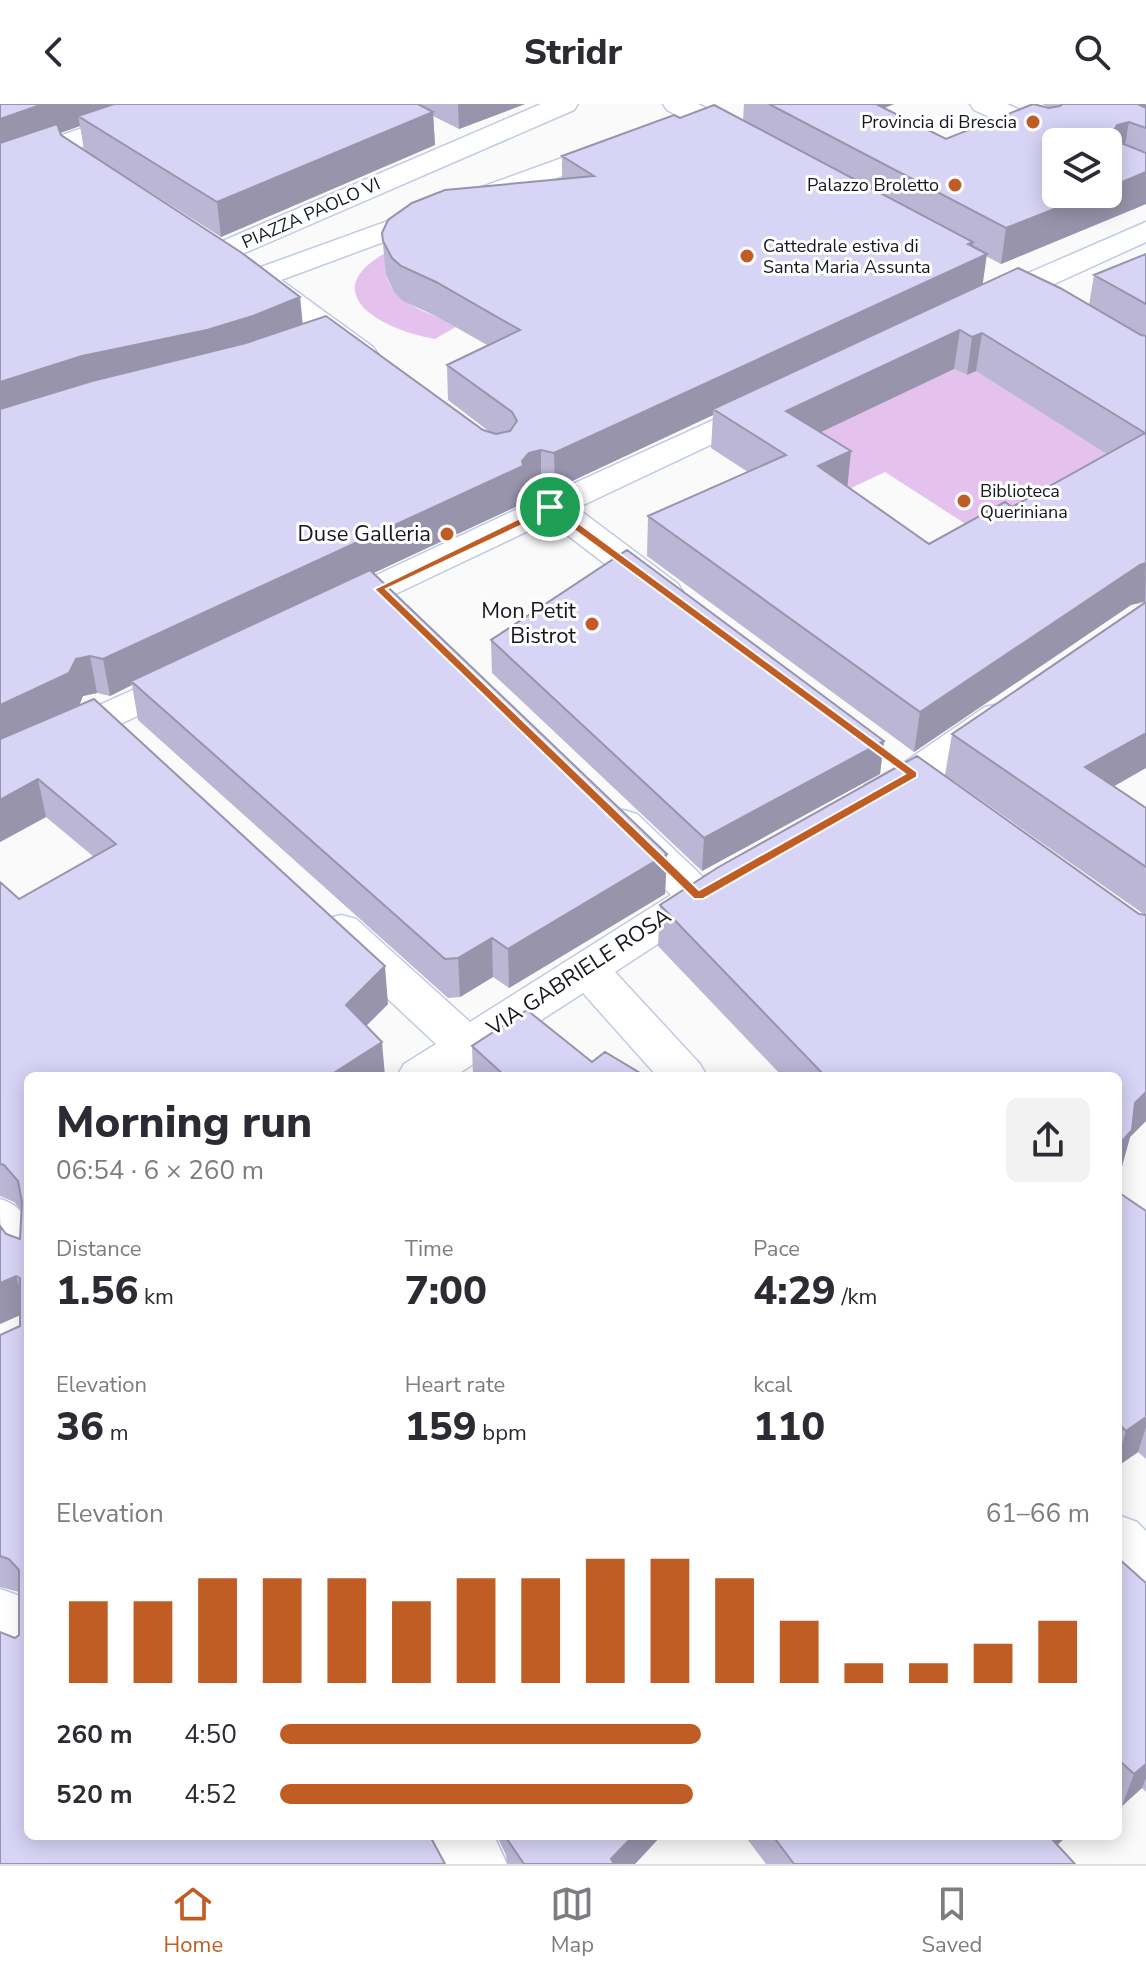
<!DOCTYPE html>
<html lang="en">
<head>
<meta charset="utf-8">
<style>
  body { margin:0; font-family:"Nunito Sans",sans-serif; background:#f2f2f3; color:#2b2b33; height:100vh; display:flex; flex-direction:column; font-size:30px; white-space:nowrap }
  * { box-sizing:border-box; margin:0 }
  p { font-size:26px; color:#7c7c81 }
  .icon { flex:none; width:44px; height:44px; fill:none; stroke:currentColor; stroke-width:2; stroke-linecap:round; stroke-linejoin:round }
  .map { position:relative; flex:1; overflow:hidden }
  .sheet { position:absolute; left:24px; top:968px; width:1098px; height:768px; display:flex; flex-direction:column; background:#fff; border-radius:12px; box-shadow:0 4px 20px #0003 }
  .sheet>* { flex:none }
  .tools { position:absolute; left:1042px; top:24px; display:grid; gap:16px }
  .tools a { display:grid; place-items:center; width:80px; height:80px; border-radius:12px; background:#fff; box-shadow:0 4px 20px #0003; font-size:40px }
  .pin { position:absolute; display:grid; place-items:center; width:68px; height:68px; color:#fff; margin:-34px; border:4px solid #fff; border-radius:50%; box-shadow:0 2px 8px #0007 }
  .round { display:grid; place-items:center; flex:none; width:84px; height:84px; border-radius:12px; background:#f2f2f3 }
  .head { display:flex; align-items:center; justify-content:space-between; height:136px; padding:0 32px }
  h1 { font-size:44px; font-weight:800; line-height:60px }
  .metrics { display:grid; grid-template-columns:repeat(3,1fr); gap:12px; height:136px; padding:8px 32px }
  .metrics div { display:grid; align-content:center }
  .metrics b { font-size:40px; font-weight:800 }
  .metrics small { font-size:22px; font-weight:400 }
  .metrics p { font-size:22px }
  .chart { height:224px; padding:16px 32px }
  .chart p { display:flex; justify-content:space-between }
  .chart svg { width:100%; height:144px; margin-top:8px; stroke:#c05d24; stroke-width:6 }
  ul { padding:0 32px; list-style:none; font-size:26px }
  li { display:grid; grid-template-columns:128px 96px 1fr; align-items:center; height:60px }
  li i { height:20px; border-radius:10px; background:#c05d24 }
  header { display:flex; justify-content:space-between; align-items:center; height:104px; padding:0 32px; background:#fff; font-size:36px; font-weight:800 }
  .dock { display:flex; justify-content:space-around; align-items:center; height:112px; border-top:2px solid #e1e1e2; background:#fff; font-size:22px; color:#7c7c81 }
  .dock a { display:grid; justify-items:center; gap:4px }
  .dock .current { color:#c05d24 }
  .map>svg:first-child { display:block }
  .green { fill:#e5c2ee }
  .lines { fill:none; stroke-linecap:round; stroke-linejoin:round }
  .minor-casing { stroke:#becbe2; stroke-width:3 }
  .minor { fill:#fff; fill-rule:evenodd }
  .wall { fill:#bab6d4; fill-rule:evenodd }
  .shaded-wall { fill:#9794ac }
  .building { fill:#d8d4f6; stroke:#9794ac; stroke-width:2; fill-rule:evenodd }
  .route { fill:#c05d24; stroke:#fff; stroke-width:2; fill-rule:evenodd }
  .poi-dot { fill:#c05d24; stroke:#fff; stroke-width:3 }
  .labels { text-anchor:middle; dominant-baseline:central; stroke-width:6; stroke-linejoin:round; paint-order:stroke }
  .far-poi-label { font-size:18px; fill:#141820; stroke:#fff; text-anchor:end }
  .far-street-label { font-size:18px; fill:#141820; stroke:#fff }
  .poi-label { font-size:22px; fill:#141820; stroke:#fff; text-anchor:end }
  .street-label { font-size:22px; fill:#141820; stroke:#fff }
</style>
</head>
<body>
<header><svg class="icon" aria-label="back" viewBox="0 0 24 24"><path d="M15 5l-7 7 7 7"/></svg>Stridr<svg class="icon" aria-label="search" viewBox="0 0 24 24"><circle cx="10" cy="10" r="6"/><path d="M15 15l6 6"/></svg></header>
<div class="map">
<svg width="1146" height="1760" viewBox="0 0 1146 1760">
  <rect width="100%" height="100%" fill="#fafafa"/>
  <path class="green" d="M399,142L386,171C394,196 415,204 438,213L440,211L466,217L435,235C373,224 310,183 399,142Z
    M954,265L967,271L977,266L1129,360L992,437L885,368L847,386L781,344Z"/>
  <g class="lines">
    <g class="minor-casing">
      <path id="minor" d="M150,0H190L186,6L0,72V53Z
        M541,0H578L574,6L233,154L222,157L211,154L207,148L211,142Z
        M663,0H698L755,31L759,37L755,43L745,45L735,43L667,6Z
        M970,0H1007L1054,21L1058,27L1054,33L1044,35L1034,33L974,6Z
        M617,34L627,36L631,42L627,48L281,176L373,243L378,250L373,257L362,260L351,257L242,177L238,170L242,163H261Z
        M1146,118V138L995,207L984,209L973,207L968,200L973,193Z
        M766,292L778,295L783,302L778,309L577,404L678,480L683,488L678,496L665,499L652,496L549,417L345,514L332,517L319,514L314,506L319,498L528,400L525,395L530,388L542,385L555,388Z
        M190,560L204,564L209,572L204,580L14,671L0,675V646Z
        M999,600L1013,603L1018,612L1013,621C981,643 918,696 883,702C877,703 871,701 865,699L859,690L865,681L899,662L985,603Z
        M623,706L637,710L703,773L711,770L726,775L732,785L726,795L615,868L700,960L707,972H657L583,889L455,972H397L404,960L436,940L326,837L320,826L326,815L341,811L356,815L470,918L671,791L609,730L602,720L609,710Z
        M0,1095C38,1107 28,1136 28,1170C0,1157 0,1129 0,1095Z
        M1118,1411L1137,1418L1146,1427V1488L1127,1480L1118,1472Z
        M0,1485L20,1492L28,1500V1565L8,1557L0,1549Z
        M428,1732H494L507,1760H442Z"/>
    </g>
    <use href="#minor" class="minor"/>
  </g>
  <path class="wall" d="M0,0H525L459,25L433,12L435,41L221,133L84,46L80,22L60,29L61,31L300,193L303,220L483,326L491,329L448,296L447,261L487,241L438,213L403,197L394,188L386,171L382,129L562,75V52L680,14L743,16L744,0H894L884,4L946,35L1050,4L1042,0H1146V100L1001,160L986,152L982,180L1089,201L1094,171L1146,150V498L1131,501L914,648L647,452L648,412L748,368L711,344L713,311L555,385L541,382L529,385L524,392V399L373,469L667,750L665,790L509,884L493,873L460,893L448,894L138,616L132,581L110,592L97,589L83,592L79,601L388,900L366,922L28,972V1732L117,1733L430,1732L0,1760L15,1534L19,1531V1488L0,1483V1231L20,1222V1211L0,1220V1122L6,1130L20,1135L21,1106L14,1098L0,1092V778L19,795L94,753L46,713L0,738ZM954,265L967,271L976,267L1107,350L1012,403L929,440L847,383L851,347L821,328Z
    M491,536L884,637L880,670L702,767L492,569Z
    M952,630L1114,682L1146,704V1017L1130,1033L1121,1066L1118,1070V972H782L658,842L660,801L1139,810L1145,811L945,671Z
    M472,942L592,958L645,972H473Z
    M1118,1088L1146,1107V1355L1138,1348L1118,1362Z
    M1118,1454L1146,1479V1688L1142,1684L1122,1702L1118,1699Z
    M497,1732H661L635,1760H507L506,1751Z
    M745,1732H1067L1057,1741L1075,1760H766Z"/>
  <path class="shaded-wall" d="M43,0H141L78,12L80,22L0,50V15Z
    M458,0H525L459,25Z
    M849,0H894L847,20Z
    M1128,0H1146V20L1129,18L1123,52L1111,31Z
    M433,8L435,41L221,133L217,98Z
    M1146,68V100L1001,160L1006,124L1092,90H1108V84Z
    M973,138L970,158L987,150L982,185L713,305V311L555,385L554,349Z
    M300,193L303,228L0,316V278L82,252Z
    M960,226L954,265L783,346L786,307Z
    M982,229L976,267L967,271L972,233Z
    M541,346V382L529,385L524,392V399L135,580L131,577L132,581L110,592L103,555L522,357L529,349Z
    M851,347L847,386L818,362Z
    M1146,459L1145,497L1131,501L914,648L920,608L1140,461Z
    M90,552L97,589L83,592L77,607L0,643V601L76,555Z
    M1146,629V664L1076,704L1085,663Z
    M884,637L880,670L702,767L704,734Z
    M38,675L46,713L0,738V696Z
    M667,750L665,790L509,884L508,845Z
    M492,834L493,873L460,893L458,854Z
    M385,862L388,900L350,938L346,901Z
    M382,938L385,972H329Z
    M1146,988V1017L1130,1033L1121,1066L1118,1070V1042L1135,999Z
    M16,1172L27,1208L0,1220V1179Z
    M1146,1313V1323L1138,1348L1118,1362V1352L1126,1327Z
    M1146,1660V1674L1142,1684L1122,1702L1134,1670Z
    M633,1732H661L635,1760H611V1755Z
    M1046,1732H1067L1037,1760Z"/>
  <path class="building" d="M0,0H43L0,15Z
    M114,0H418L433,8L217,98L78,12Z
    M769,0H876L946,35L1033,0L1049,4L1060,2L1062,0H1138L1146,4V24L1129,18L1117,21L1111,31L1116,37L1146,49V68L1108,84V38H1056V90H1092L1006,124Z
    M714,1L973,138L968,140L987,150L554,349L541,346L529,349L522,357L523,362L103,555L90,552L76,555L69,569L0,601V305L92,277L246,239L326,212L483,326L496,330L510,327L517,317L512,308L447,261L520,226L436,178L401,162L392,154L383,137L382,129L388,116L412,99L445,86L594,72L562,52L674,11L680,14Z
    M57,20L61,31L242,149L300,193L253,212L207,226L82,252L0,278V39Z
    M1146,150V200L1094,171Z
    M1018,164L1060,184L1141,231L1146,232V459L1140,461L920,608L648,412L786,351L713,305ZM960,226L972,233L982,229L1145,329L1012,403L1005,398L929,440L818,362L851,347L786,307Z
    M627,446L884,637L704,734L491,536Z
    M370,466L667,750L508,845L492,834L458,854L445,855L131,577Z
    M1146,498V629L1085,663L1146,704V763L952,630Z
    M94,595L385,862L346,901L382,938L329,972H28V1732H116L117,1733L119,1732H430L445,1760H0V1528L15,1534L19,1531V1466L9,1455L0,1452V1231L20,1222V1174L16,1172L0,1179V1122L6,1130L20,1135L22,1098L18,1077L4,1061L0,1060V778L19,795L116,740L38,675L0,696V635Z
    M917,652L1139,810L1146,811V988L1135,999L1132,1026L1118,1042V972H825L660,801L717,764Z
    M527,906L592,958L605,948L645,972H505L472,942Z
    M1118,1088L1146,1107V1313L1126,1327L1118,1319Z
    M1118,1454L1146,1479V1660L1134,1670L1122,1659L1118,1663Z
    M505,1732H633L611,1755L614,1760H524Z
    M773,1732H1049L1075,1760H794Z"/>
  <path class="route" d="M547,401H554L917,668V673L703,795H694L374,485ZM550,408L905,670L699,786L386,485Z"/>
  <g class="poi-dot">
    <circle cx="1033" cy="18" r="8"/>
    <circle cx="955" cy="81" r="8"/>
    <circle cx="747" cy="152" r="8"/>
    <circle cx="964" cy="397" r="8"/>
    <circle cx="447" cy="430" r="8"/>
    <circle cx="592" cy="520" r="8"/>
  </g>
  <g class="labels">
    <g class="far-poi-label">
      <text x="1017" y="18">Provincia di Brescia</text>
      <text x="939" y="81">Palazzo Broletto</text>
      <text x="763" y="142" text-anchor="start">Cattedrale estiva di<tspan x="763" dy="21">Santa Maria Assunta</tspan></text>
      <text x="980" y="387" text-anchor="start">Biblioteca<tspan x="980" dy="21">Queriniana</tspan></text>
    </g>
    <g class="far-street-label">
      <text transform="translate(311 109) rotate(-24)">PIAZZA PAOLO VI</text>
    </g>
    <g class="poi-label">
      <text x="431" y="430">Duse Galleria</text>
      <text x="576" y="507">Mon Petit<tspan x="576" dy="25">Bistrot</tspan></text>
    </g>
    <g class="street-label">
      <text transform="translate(579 868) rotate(-33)">VIA GABRIELE ROSA</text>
    </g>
  </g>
</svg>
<div class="tools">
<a><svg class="icon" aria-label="layers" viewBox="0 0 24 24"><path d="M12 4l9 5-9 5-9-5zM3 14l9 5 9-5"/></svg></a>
</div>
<div class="pin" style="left:550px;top:403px;background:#1e9e55"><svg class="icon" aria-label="arrive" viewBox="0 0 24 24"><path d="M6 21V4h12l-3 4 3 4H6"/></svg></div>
<section class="sheet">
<div class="head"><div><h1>Morning run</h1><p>06:54 · 6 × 260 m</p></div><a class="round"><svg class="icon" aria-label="share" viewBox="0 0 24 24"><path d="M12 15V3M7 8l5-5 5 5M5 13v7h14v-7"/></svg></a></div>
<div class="metrics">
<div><p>Distance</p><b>1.56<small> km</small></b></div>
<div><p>Time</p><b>7:00</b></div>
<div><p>Pace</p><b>4:29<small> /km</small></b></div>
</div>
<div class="metrics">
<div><p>Elevation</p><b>36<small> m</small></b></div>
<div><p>Heart rate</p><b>159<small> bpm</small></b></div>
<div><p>kcal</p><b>110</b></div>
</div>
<div class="chart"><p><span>Elevation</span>61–66 m</p>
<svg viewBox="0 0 160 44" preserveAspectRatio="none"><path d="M5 44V19M15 44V19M25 44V12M35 44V12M45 44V12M55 44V19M65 44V12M75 44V12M85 44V6M95 44V6M105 44V12M115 44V25M125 44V38M135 44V38M145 44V32M155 44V25"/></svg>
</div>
<ul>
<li><b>260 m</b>4:50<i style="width:52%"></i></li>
<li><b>520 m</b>4:52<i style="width:51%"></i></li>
</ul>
</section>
</div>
<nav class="dock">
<a class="current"><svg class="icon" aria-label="home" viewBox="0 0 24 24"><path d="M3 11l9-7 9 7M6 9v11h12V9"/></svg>Home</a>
<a><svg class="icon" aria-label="map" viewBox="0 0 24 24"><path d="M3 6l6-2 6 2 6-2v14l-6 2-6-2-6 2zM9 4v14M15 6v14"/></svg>Map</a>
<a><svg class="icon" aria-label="saved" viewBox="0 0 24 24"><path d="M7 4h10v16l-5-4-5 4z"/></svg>Saved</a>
</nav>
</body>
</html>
